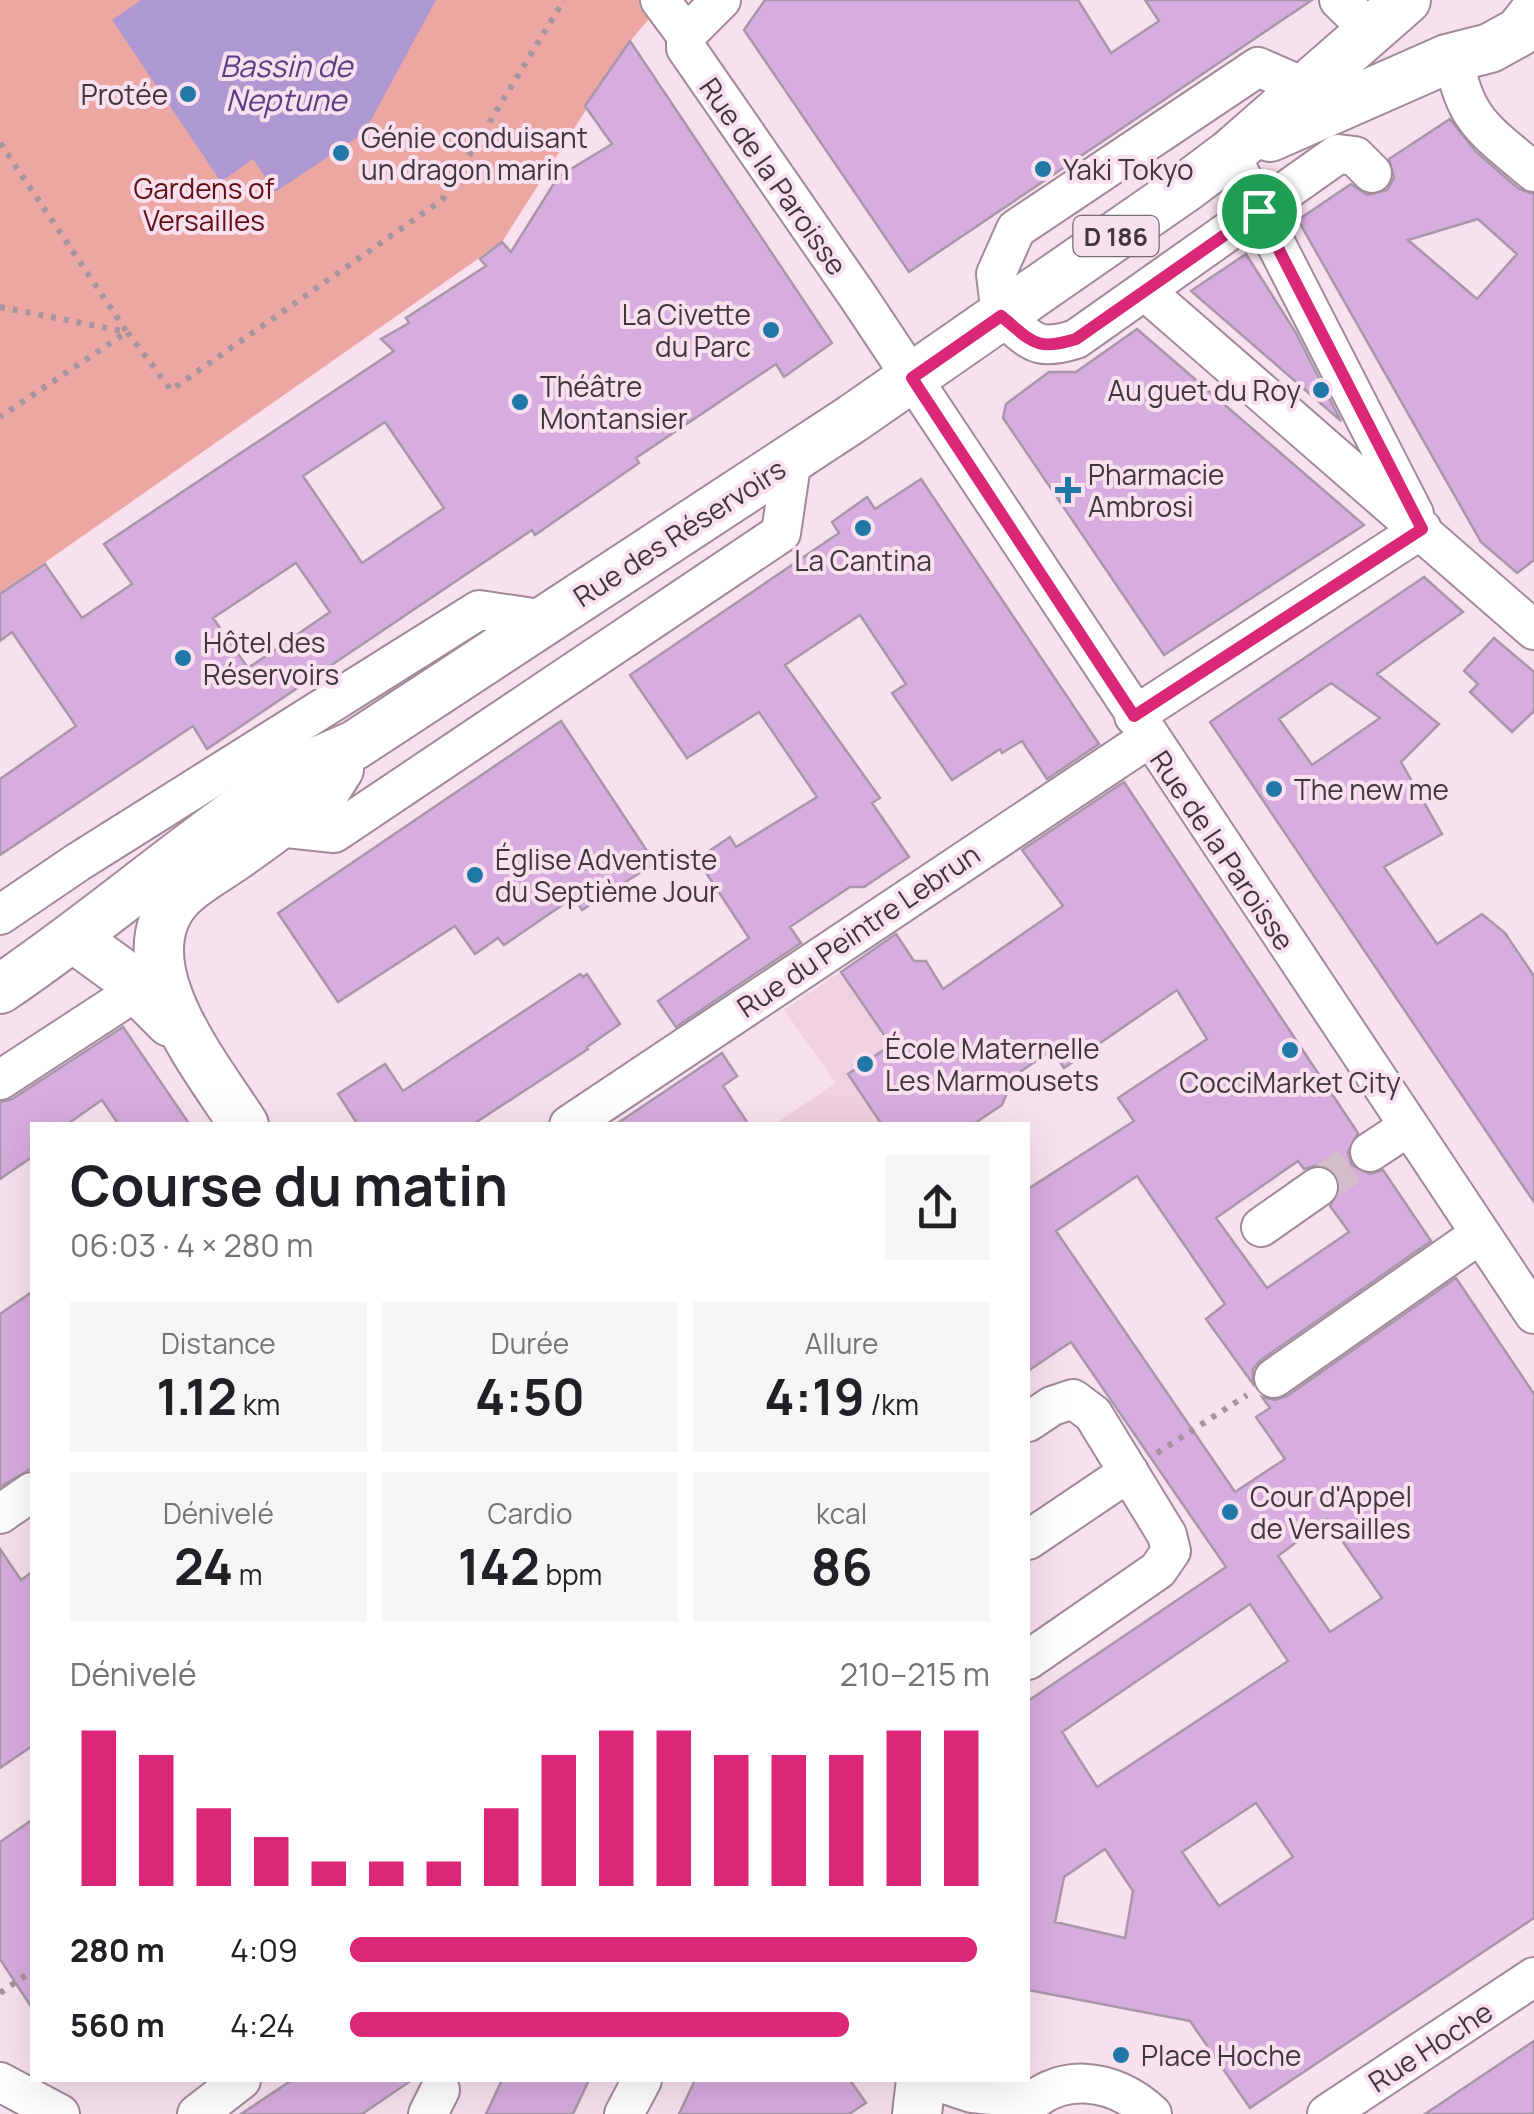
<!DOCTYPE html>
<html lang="fr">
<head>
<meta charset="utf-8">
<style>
  body { margin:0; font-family:Manrope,sans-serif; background:#f6f6f6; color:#202124; height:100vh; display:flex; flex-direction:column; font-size:38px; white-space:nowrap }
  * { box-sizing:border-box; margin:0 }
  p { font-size:32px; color:#757577 }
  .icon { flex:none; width:55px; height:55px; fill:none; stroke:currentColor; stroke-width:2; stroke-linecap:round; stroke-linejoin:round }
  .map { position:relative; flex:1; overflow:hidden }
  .details { position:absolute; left:30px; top:1122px; width:1000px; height:960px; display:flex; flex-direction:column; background:#fff; border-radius:0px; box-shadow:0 10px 40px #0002 }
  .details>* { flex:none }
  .pin { position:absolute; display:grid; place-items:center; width:85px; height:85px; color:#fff; margin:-42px; border:5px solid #fff; border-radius:50%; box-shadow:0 2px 10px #0007 }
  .round { display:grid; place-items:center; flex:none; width:105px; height:105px; border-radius:0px; background:#f6f6f6 }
  .headline { display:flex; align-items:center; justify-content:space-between; height:170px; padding:0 40px }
  h1 { font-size:55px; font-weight:700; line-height:75px }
  .stats { display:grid; grid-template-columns:repeat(3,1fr); gap:15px; height:170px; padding:10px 40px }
  .stats div { display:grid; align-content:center; border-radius:0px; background:#f6f6f6; text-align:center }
  .stats b { font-size:50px; font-weight:700 }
  .stats small { font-size:28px; font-weight:400 }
  .stats p { font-size:28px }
  .chart { height:280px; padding:20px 40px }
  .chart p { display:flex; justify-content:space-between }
  .chart svg { width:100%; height:180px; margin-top:10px; stroke:#db2777; stroke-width:6 }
  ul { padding:0 40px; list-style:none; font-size:32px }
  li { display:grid; grid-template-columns:160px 120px 1fr; align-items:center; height:75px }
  li i { height:25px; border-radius:12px; background:#db2777 }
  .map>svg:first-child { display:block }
  .built { fill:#f0d1e2 }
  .green { fill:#eda7a2 }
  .water { fill:#ad98d1 }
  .building { fill:#d7acde; stroke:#a897aa; stroke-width:2.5; fill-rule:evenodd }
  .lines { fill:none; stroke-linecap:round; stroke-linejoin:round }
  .minor-tunnel { stroke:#d4beca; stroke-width:38; stroke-dasharray:38 19; stroke-linecap:butt }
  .minor-casing { stroke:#a18a97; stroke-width:42 }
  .major-casing { stroke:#a18a97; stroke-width:52 }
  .path { stroke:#a6949e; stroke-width:6; stroke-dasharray:5 8; stroke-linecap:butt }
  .minor { stroke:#fff; stroke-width:38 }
  .major { stroke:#fff; stroke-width:48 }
  .route-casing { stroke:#fff; stroke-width:20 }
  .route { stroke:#db2777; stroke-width:12 }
  .poi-dot { fill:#2178a7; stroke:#f9e0ee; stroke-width:4 }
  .labels { text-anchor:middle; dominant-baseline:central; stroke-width:8; stroke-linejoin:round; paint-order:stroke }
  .shield { fill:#f9e0ee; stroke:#786a71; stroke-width:2.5 }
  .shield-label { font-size:25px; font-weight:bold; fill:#40373c }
  .poi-label { font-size:28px; fill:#40373c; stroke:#f9e0ee; text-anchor:start }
  .street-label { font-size:28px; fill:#40373c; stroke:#f9e0ee }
  .park-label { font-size:28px; fill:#610f13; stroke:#f9e0ee }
  .water-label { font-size:30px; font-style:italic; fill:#5b3e84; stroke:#f9e0ee }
</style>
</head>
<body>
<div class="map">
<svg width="1534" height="2114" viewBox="0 0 1534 2114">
  <rect width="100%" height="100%" fill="#f9e0ee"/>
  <path class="built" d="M841,972L890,1045L949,1125H773L836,1083L784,1010Z"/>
  <path class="green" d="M0,0H673L655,12L630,41L502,242L0,594Z"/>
  <path class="water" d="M141,0H436L364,133L275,192L253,159L221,182L112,20Z"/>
  <path class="building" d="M765,0H1078L1111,53L1159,21L1145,0H1312L909,272L744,30Z
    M630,41L832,343L784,377L776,364L636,458L639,463L535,535L532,530L207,749L193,726L0,855V779L76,726L12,632L0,641V594L45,564L82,618L132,584L104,544L394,351L381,339L409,323L406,318L486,266L480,259L502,242L511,252L558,177L612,144L585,106ZM385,422L444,508L362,563L303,476ZM296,563L330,612L248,668L213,618Z
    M1450,119L1476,152L1519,189L1534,194V560L1517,573L1481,542L1298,220L1351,184L1367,195L1387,190L1394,178L1389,159ZM1478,219L1517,254L1477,299L1408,240Z
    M1246,254L1296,333L1341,421L1191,291Z
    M1137,329L1364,525L1164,655L1003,418L1006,404L1049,372H1076Z
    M921,479L1099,744L1047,779L1022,741L1002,753L1000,749L952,780L892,693L906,684L860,615L785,665L880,798L872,803L909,857L864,887H850L790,927L801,943L676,1027L658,1001L749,938L697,859L730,837L736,847L817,797L759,712L687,758L630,675L839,533L832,522L867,497L875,509Z
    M1424,577L1463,612L1377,674L1439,724L1401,762L1442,834L1384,867L1437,944L1482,914L1505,933L1534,976V1202L1210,722ZM1331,683L1380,718L1312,765L1279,719Z
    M1494,638L1534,672V711L1512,732L1470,692L1478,684L1464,671Z
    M561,721L655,863L582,910L574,897L504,945L498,938L475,954L455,926L338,1002L278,913Z
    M1124,782L1358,1133L1348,1152L1352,1165L1370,1174L1383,1170L1431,1241L1261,1360L1253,1369V1384L1206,1319L1225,1304L1137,1176L1056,1231L1235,1492L1285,1459L1256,1417L1270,1408L1262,1397L1275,1400L1287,1396L1456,1278L1534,1394V1918L1250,2108L1190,2021L1028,1990V1701L1226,1567L1071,1342L1028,1371V1189L1134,1121L1118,1098L1207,1039L1177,990L1064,1068L1052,1050L1014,1076L1002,1105L972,1125H882L848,1074L891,1045L841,972L896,934L914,961H926L943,989L1063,906L1022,850ZM1298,1161L1304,1169L1317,1165L1336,1173L1340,1186L1330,1206L1349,1232L1267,1288L1216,1218ZM1327,1519L1382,1598L1330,1632L1278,1556ZM1250,1604L1288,1661L1097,1787L1062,1732ZM1256,1803L1293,1857L1219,1906L1182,1852ZM1105,1849L1133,1891L1125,1938L1055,1922L1064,1877Z
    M580,974L583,977L587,974L620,1024L587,1047L588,1049L472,1125H358L338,1094L385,1064L403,1091Z
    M123,1027L190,1125H119L102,1100L66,1125H32V1157L0,1179V1102L12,1099Z
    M722,1053L737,1076L723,1086L749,1125H615Z
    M32,1292V1468L0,1487V1314Z
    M0,1549L21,1580L32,1572V1746L0,1768Z
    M32,1820V2008L0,1959V1842Z
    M1534,2041V2114H1425Z
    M292,2080H412L362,2114H241Z
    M502,2080H589L573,2114H486Z
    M695,2080H850L866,2103L849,2114H679Z"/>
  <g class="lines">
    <path class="minor-tunnel" d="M1318,1187L1370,1152"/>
    <g class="minor-casing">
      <path id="minor" d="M660,0L686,35
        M1339,0L1371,31
        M686,35V48L859,298L1534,1314
        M686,35L721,0
        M1454,58C1464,122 1488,132 1534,172
        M1306,88L1258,67L1016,229L996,274L1001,316C1033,341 1035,352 1076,339L1338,154L1355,156L1372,173
        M1230,154L1414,514
        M1145,291L1534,630
        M1134,716L1422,529
        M278,827L334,833L781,533L792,458
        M0,915L78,862L479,610L546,620
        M0,1080L138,990
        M569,1125L1149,738
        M1370,1152L1408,1127
        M1261,1227L1318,1187
        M1274,1378L1480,1234
        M1028,1422L1052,1406L1073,1399L1093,1414L1167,1535L1171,1551L1158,1570L1028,1660
        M0,1514L32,1492
        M1028,1540L1129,1472
        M933,2080L972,2093L1032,2099
        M0,2082L60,2114
        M197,2114L241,2080
        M428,2114L440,2090
        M624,2114L642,2080
        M1020,2114C1055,2070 1113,2077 1152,2114
        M1327,2114L1534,1977"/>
    </g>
    <g class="major-casing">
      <path id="major" d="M1270,137L1447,59L1490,48L1519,32L1534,13
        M75,939L119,971L170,1022
        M0,989C100,922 191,840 292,775C311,762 334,755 355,745L852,419L1186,187L1230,154L1406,0
        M244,1125C208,1068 120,963 178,898C192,882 216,870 234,857C266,835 296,812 327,788L339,769
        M917,2114L921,2080"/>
    </g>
    <path class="path" d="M0,143L127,332L0,417
      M0,307L127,332L171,390L442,200L564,0
      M1157,1453L1247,1395
      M0,1993L32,1971"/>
    <use href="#minor" class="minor"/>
    <use href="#major" class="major"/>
  </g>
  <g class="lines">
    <g class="route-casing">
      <path id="route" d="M1259,211L1422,529L1134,716L912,378L1001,316C1032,341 1035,352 1076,339Z"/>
    </g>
    <use href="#route" class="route"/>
  </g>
  <g class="poi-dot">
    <circle cx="188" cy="94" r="10"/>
    <circle cx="341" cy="153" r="10"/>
    <circle cx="1043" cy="169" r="10"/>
    <circle cx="771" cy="330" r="10"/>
    <circle cx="1321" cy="390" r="10"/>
    <circle cx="520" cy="402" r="10"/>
    <path d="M1063 475h10v10h10v10h-10v10h-10v-10h-10v-10h10z"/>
    <circle cx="863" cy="528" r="10"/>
    <circle cx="183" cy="658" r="10"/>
    <circle cx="1274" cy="789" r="10"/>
    <circle cx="475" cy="875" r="10"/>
    <circle cx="1290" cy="1050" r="10"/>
    <circle cx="865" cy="1064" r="10"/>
    <circle cx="1230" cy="1512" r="10"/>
    <circle cx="1121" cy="2055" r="10"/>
  </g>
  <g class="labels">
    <rect class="shield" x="1073.5" y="216" width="85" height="40" rx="8"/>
    <g class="shield-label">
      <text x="1116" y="236">D 186</text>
    </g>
    <g class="poi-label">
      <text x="168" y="94" text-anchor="end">Protée</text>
      <text x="361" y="137">Génie conduisant<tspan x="361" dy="32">un dragon marin</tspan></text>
      <text x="1063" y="169">Yaki Tokyo</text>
      <text x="751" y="314" text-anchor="end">La Civette<tspan x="751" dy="32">du Parc</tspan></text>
      <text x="540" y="386">Théâtre<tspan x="540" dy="32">Montansier</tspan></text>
      <text x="1301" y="390" text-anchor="end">Au guet du Roy</text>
      <text x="1088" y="474">Pharmacie<tspan x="1088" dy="32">Ambrosi</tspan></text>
      <text x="863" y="560" text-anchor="middle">La Cantina</text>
      <text x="203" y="642">Hôtel des<tspan x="203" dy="32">Réservoirs</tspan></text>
      <text x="1294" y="789">The new me</text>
      <text x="495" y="859">Église Adventiste<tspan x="495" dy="32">du Septième Jour</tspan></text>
      <text x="885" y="1048">École Maternelle<tspan x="885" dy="32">Les Marmousets</tspan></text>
      <text x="1290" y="1082" text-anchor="middle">CocciMarket City</text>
      <text x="1250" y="1496">Cour d'Appel<tspan x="1250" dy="32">de Versailles</tspan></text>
      <text x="1141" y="2055">Place Hoche</text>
    </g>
    <g class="street-label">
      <text transform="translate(774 176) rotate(55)">Rue de la Paroisse</text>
      <text transform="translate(679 532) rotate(-33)">Rue des Réservoirs</text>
      <text transform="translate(1223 850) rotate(56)">Rue de la Paroisse</text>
      <text transform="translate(858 930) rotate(-34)">Rue du Peintre Lebrun</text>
      <text transform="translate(1430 2046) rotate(-33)">Rue Hoche</text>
    </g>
    <g class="park-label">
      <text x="204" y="188">Gardens of<tspan x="204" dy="32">Versailles</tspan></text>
    </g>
    <g class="water-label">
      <text x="286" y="65">Bassin de<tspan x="286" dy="34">Neptune</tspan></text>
    </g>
  </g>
</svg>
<div class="pin" style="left:1259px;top:211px;background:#1e9e55"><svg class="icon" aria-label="arrive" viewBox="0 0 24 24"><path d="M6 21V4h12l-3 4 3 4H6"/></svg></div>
<section class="details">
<div class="headline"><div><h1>Course du matin</h1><p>06:03 · 4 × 280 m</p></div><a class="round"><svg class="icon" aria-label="share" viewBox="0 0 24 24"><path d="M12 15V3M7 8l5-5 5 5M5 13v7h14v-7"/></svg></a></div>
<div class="stats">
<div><p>Distance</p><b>1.12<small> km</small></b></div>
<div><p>Durée</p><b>4:50</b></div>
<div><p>Allure</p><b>4:19<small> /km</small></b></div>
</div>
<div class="stats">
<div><p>Dénivelé</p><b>24<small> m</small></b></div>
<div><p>Cardio</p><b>142<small> bpm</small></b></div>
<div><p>kcal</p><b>86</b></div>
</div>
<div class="chart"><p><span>Dénivelé</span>210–215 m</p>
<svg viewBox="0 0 160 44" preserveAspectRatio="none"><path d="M5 44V6M15 44V12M25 44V25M35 44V32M45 44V38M55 44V38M65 44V38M75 44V25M85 44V12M95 44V6M105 44V6M115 44V12M125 44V12M135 44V12M145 44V6M155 44V6"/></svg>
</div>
<ul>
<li><b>280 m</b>4:09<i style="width:98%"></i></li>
<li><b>560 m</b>4:24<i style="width:78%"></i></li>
</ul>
</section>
</div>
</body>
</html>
